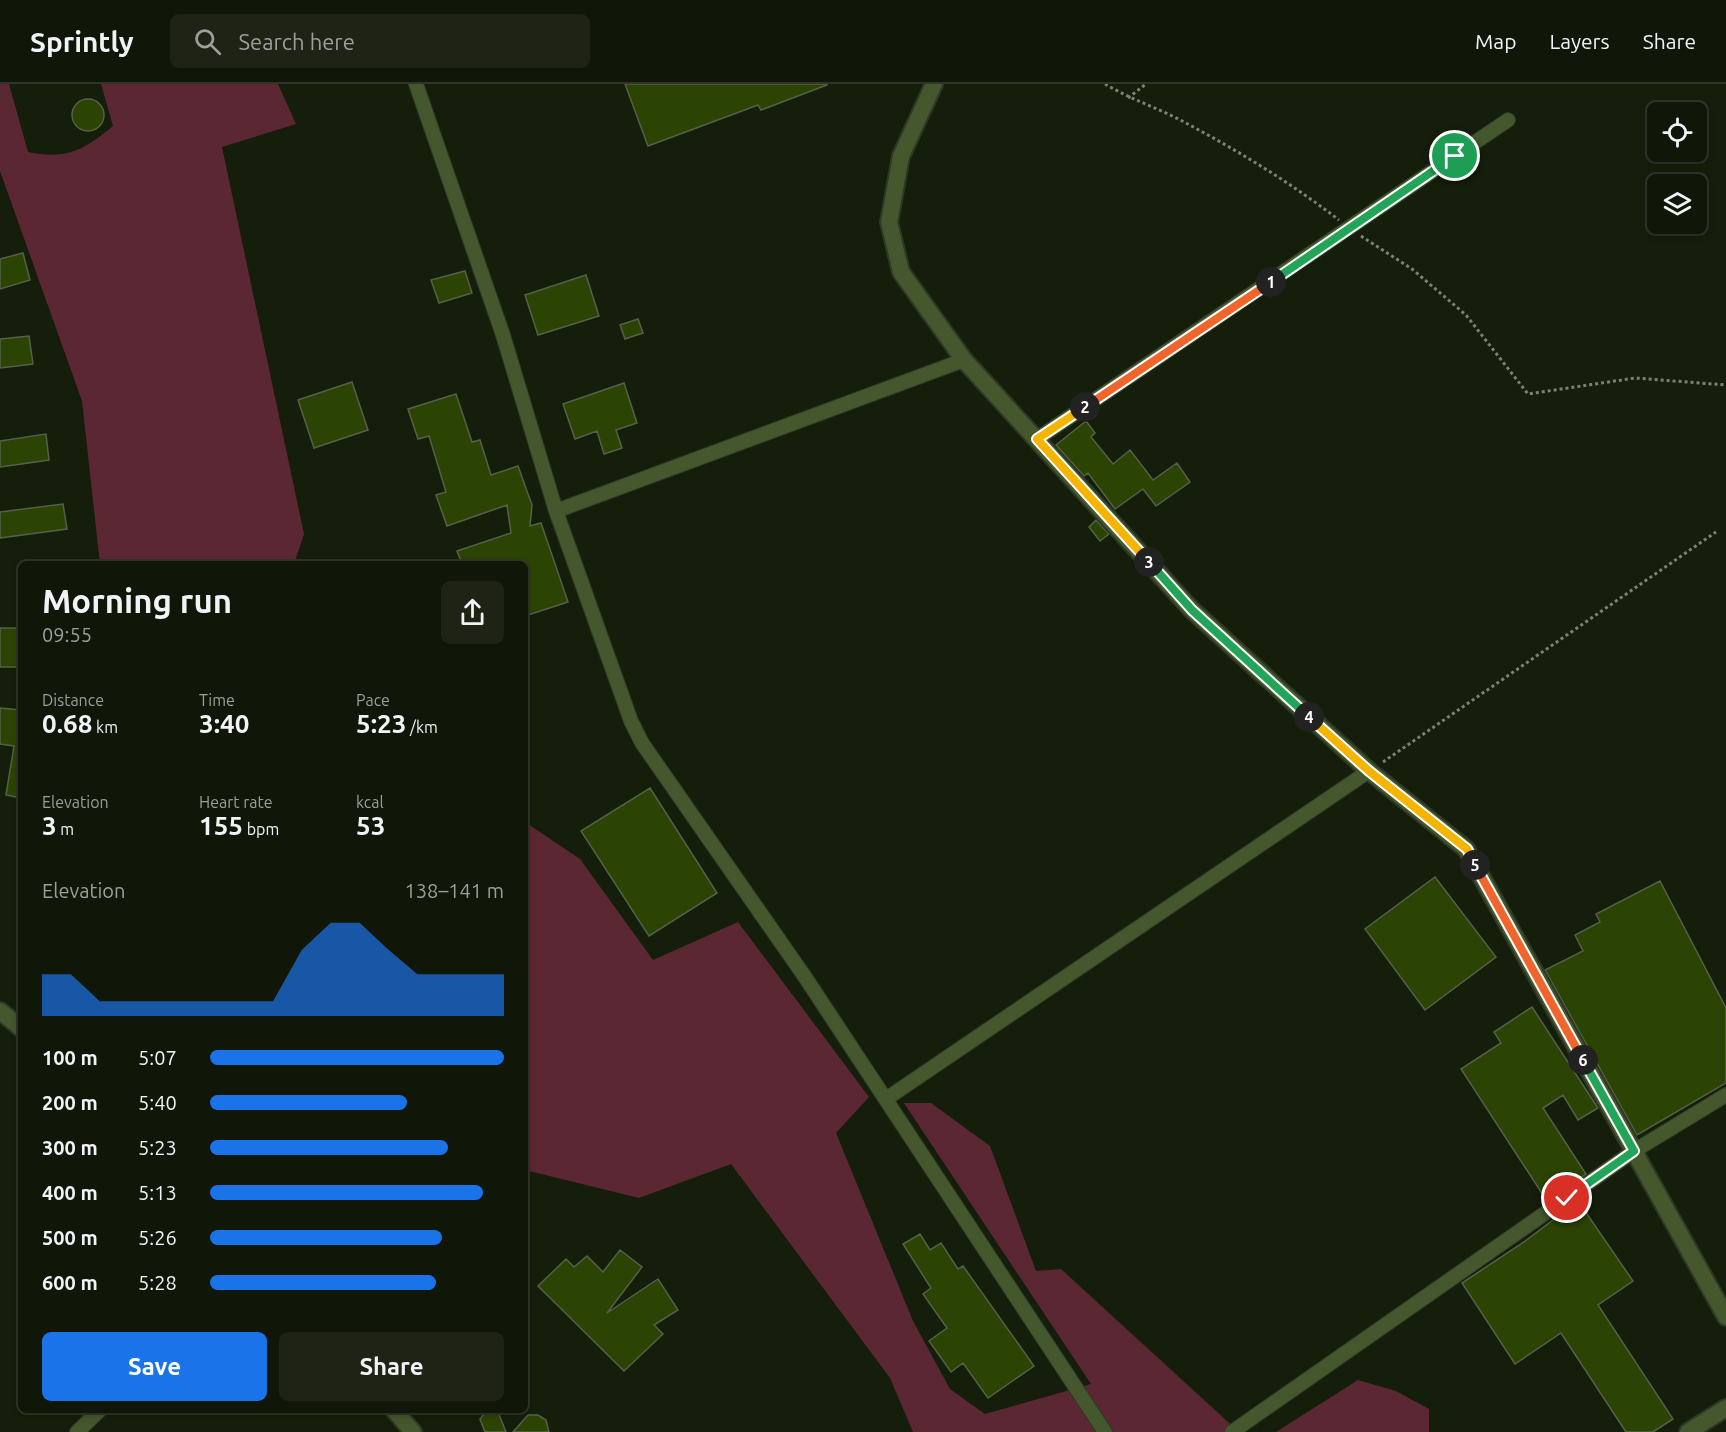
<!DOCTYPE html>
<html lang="en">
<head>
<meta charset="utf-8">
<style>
  body { margin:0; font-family:Ubuntu,sans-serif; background:#1e2316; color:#f1f3f6; height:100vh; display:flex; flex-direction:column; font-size:22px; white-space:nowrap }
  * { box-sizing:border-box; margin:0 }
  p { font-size:20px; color:#9c9f9c }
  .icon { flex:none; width:33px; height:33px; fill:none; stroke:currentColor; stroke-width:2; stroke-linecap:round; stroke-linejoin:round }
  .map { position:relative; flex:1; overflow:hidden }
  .sheet { position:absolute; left:18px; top:477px; width:510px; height:852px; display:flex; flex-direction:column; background:#101608; border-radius:9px; box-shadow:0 3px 9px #0003,0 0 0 2px #303529 }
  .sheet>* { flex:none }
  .tools { position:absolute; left:1647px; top:18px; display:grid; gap:12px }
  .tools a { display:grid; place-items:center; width:60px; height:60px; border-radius:9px; background:#101608; box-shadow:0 3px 9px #0003,0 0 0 2px #303529; font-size:30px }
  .pin { position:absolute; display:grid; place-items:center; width:51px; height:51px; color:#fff; margin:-26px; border:3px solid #fff; border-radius:50%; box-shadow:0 2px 6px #0007 }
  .km { position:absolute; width:30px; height:30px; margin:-15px; border-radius:50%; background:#222; color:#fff; font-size:16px; line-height:30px; text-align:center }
  .round { display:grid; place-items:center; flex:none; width:63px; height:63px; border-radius:9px; background:#1e2316 }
  .headline { display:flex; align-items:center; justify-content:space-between; height:102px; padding:0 24px }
  h1 { font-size:33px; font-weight:700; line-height:45px }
  .figures { display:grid; grid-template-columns:repeat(3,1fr); gap:9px; height:102px; padding:6px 24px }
  .figures div { display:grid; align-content:center }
  .figures b { font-size:26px; font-weight:700 }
  .figures small { font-size:16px; font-weight:400 }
  .figures p { font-size:16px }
  .chart { height:168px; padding:12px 24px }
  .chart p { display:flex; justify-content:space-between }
  .chart svg { width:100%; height:108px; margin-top:6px; fill:#1a73e8; opacity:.7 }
  .action { display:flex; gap:12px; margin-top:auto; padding:12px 24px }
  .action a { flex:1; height:69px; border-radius:9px; background:#1a73e8; color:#fff; font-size:24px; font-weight:700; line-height:69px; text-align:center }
  .action a+a { background:#1e2316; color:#f1f3f6 }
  ul { padding:0 24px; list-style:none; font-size:20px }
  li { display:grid; grid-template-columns:96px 72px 1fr; align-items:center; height:45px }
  li i { height:15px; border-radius:8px; background:#1a73e8 }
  header { display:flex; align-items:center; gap:36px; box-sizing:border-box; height:84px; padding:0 30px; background:#101608; border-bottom:2px solid #303529 }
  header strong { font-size:28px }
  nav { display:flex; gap:33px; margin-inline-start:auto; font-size:21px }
  .search { width:420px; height:54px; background:#1e2316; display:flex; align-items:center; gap:15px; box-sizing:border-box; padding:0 21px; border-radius:9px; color:#9c9f9c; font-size:22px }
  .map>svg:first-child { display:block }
  .green { fill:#5b2733 }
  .building { fill:#2c4403; stroke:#55604a; stroke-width:1.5 }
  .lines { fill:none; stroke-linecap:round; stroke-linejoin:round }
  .minor-casing { stroke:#2f3825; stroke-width:16 }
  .tertiary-casing { stroke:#2f3825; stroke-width:20 }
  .path { stroke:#7b8272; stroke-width:3; stroke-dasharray:3 3; stroke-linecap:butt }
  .minor { stroke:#44572d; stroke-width:14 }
  .tertiary { stroke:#44572d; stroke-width:16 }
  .split-1-casing { stroke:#fff; stroke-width:12 }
  .split-2-casing { stroke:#fff; stroke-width:12 }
  .split-3-casing { stroke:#fff; stroke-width:12 }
  .split-4-casing { stroke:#fff; stroke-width:12 }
  .split-5-casing { stroke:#fff; stroke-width:12 }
  .split-6-casing { stroke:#fff; stroke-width:12 }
  .split-7-casing { stroke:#fff; stroke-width:12 }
  .split-1 { stroke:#22a559; stroke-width:8 }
  .split-2 { stroke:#f0652b; stroke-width:8 }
  .split-3 { stroke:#f5b400; stroke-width:8 }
  .split-4 { stroke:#22a559; stroke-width:8 }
  .split-5 { stroke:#f5b400; stroke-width:8 }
  .split-6 { stroke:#f0652b; stroke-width:8 }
  .split-7 { stroke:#22a559; stroke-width:8 }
</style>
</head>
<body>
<header>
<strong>Sprintly</strong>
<div class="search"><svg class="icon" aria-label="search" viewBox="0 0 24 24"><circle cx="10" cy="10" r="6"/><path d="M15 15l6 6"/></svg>Search here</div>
<nav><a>Map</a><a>Layers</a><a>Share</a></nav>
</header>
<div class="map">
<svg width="1726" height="1348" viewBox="0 0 1726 1348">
  <rect width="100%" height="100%" fill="#151e0b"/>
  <path class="green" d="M0,0H9L28,68C67,76 84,66 113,42L101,0H278L296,40L222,63L304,450L294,480H100L82,317L0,87Z
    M525,738L580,775L653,876L738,838L869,1013L836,1049L913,1237L950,1305L985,1330L1091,1300L904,1019H931L990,1062L1036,1187L1061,1185L1239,1348H913L890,1294L731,1080L639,1114L525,1086Z
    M1358,1296L1396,1307L1429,1325V1348H1276Z"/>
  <path class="building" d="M625,0H827V1L761,26L758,21L648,62Z
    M72 31a16 16 0 1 1 32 0a16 16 0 1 1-32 0Z
    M23,169L30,196L0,205V175Z
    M465,187L472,209L439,219L431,196Z
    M586,191L599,232L538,251L525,211Z
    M638,235L643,249L625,255L620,241Z
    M29,252L33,280L0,284V255Z
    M352,298L368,346L314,364L298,316Z
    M624,299L637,339L616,346L622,364L604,370L597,347L575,355L563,320Z
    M456,310L472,358L480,356L491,391L518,382L532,421L530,442L541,439L568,518L525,532V480H462L457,467L511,449L507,421L447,442L436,411L446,408L429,352L418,355L408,325Z
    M1086,337L1095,349L1091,353L1113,380L1130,366L1153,396L1177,379L1190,398L1156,422L1143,405L1115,425L1088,389L1084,392L1056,361Z
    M46,350L49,376L0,383V357Z
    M63,420L67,445L0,454V428Z
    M1096,436L1109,450L1100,457L1089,443Z
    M0,544H21V583H0Z
    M0,624L21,626V714L6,711L14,662L0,660Z
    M650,704L717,809L649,852L581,747Z
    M1435,793L1496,873L1425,926L1365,845Z
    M1660,797L1726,924V999L1637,1051L1545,886L1583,867L1575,851L1600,838L1596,830Z
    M1532,923L1598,1024L1578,1036L1563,1011L1543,1024L1586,1090L1547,1117L1461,985L1501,959L1494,948Z
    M1578,1117L1633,1197L1598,1221L1673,1335L1653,1348H1626L1561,1249L1515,1280L1462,1199L1524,1158Z
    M920,1150L930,1166L941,1159L958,1185L963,1182L1034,1282L988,1314L963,1279L951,1288L929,1257L947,1244L923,1210L931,1204L903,1160Z
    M620,1166L642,1183L607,1229L658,1195L678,1226L654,1241L663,1250L624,1287L538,1202L566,1175L574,1183L587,1172L603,1188Z
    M486,1327L498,1328L506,1348H485L480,1335Z
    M528,1331H538L546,1336L549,1348H513Z"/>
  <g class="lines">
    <g class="minor-casing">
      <path id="minor" d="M416,0L503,251L556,427L631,637L642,659L805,893L1105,1348
        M1037,355L1508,36
        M556,427L964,276
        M886,1015L1369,687
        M77,1348L100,1326
        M1232,1348L1634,1067L1726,1011"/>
    </g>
    <g class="tertiary-casing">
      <path id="tertiary" d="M934,0L901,72L889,138L901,188L964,276L1192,526L1369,687L1466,765L1726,1233
        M0,927L21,944
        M394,1326L413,1348
        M1688,1348L1726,1324"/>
    </g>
    <path class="path" d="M1105,0C1130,15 1158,24 1184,38C1237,66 1291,99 1339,136
      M1128,14L1146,0
      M1361,152L1412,185L1466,231L1528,310L1635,294L1726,301
      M1383,678L1716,448"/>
    <use href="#minor" class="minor"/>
    <use href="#tertiary" class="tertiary"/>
  </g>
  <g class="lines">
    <g class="split-1-casing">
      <path id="split-1" d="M1271,198L1455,72"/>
    </g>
    <g class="split-2-casing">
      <path id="split-2" d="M1085,323L1271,198"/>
    </g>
    <g class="split-3-casing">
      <path id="split-3" d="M1085,323L1037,355L1149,478"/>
    </g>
    <g class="split-4-casing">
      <path id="split-4" d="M1149,478L1192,526L1309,633"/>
    </g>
    <g class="split-5-casing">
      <path id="split-5" d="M1309,633L1369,687L1467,765L1475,781"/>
    </g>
    <g class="split-6-casing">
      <path id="split-6" d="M1475,781L1583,976"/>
    </g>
    <g class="split-7-casing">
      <path id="split-7" d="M1567,1114L1634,1067L1583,976"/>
    </g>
    <use href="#split-1" class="split-1"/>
    <use href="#split-2" class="split-2"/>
    <use href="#split-3" class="split-3"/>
    <use href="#split-4" class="split-4"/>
    <use href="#split-5" class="split-5"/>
    <use href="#split-6" class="split-6"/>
    <use href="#split-7" class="split-7"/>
  </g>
</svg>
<div class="tools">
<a><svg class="icon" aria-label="locate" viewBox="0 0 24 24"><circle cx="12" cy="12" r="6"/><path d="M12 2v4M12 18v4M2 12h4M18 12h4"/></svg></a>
<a><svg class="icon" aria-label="layers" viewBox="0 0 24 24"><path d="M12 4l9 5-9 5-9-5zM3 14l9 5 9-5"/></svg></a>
</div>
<div class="pin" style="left:1455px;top:72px;background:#1e9e55"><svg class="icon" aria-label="arrive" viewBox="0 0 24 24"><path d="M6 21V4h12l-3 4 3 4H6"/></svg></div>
<div class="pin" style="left:1567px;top:1114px;background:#d93025"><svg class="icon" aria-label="check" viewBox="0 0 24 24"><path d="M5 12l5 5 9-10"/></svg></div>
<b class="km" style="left:1271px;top:198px">1</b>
<b class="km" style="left:1085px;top:323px">2</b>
<b class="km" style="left:1149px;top:478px">3</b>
<b class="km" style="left:1309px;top:633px">4</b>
<b class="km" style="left:1475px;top:781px">5</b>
<b class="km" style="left:1583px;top:976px">6</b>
<section class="sheet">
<div class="headline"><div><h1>Morning run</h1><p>09:55</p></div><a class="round"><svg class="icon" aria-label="share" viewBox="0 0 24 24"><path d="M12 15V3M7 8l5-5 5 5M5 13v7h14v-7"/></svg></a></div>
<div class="figures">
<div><p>Distance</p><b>0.68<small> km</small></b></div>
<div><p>Time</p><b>3:40</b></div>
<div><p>Pace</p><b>5:23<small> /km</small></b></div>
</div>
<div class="figures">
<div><p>Elevation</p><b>3<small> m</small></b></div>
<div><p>Heart rate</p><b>155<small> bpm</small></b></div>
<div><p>kcal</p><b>53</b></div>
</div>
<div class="chart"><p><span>Elevation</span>138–141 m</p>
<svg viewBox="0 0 160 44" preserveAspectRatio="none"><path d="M0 44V27L10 27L20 38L30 38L40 38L50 38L60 38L70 38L80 38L90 17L100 6L110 6L120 17L130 27L140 27L150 27L160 27V44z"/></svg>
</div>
<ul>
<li><b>100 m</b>5:07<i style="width:100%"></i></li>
<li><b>200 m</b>5:40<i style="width:67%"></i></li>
<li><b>300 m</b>5:23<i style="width:81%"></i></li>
<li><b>400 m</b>5:13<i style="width:93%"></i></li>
<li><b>500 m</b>5:26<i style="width:79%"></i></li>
<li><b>600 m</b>5:28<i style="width:77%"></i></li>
</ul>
<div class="action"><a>Save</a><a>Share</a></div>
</section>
</div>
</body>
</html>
